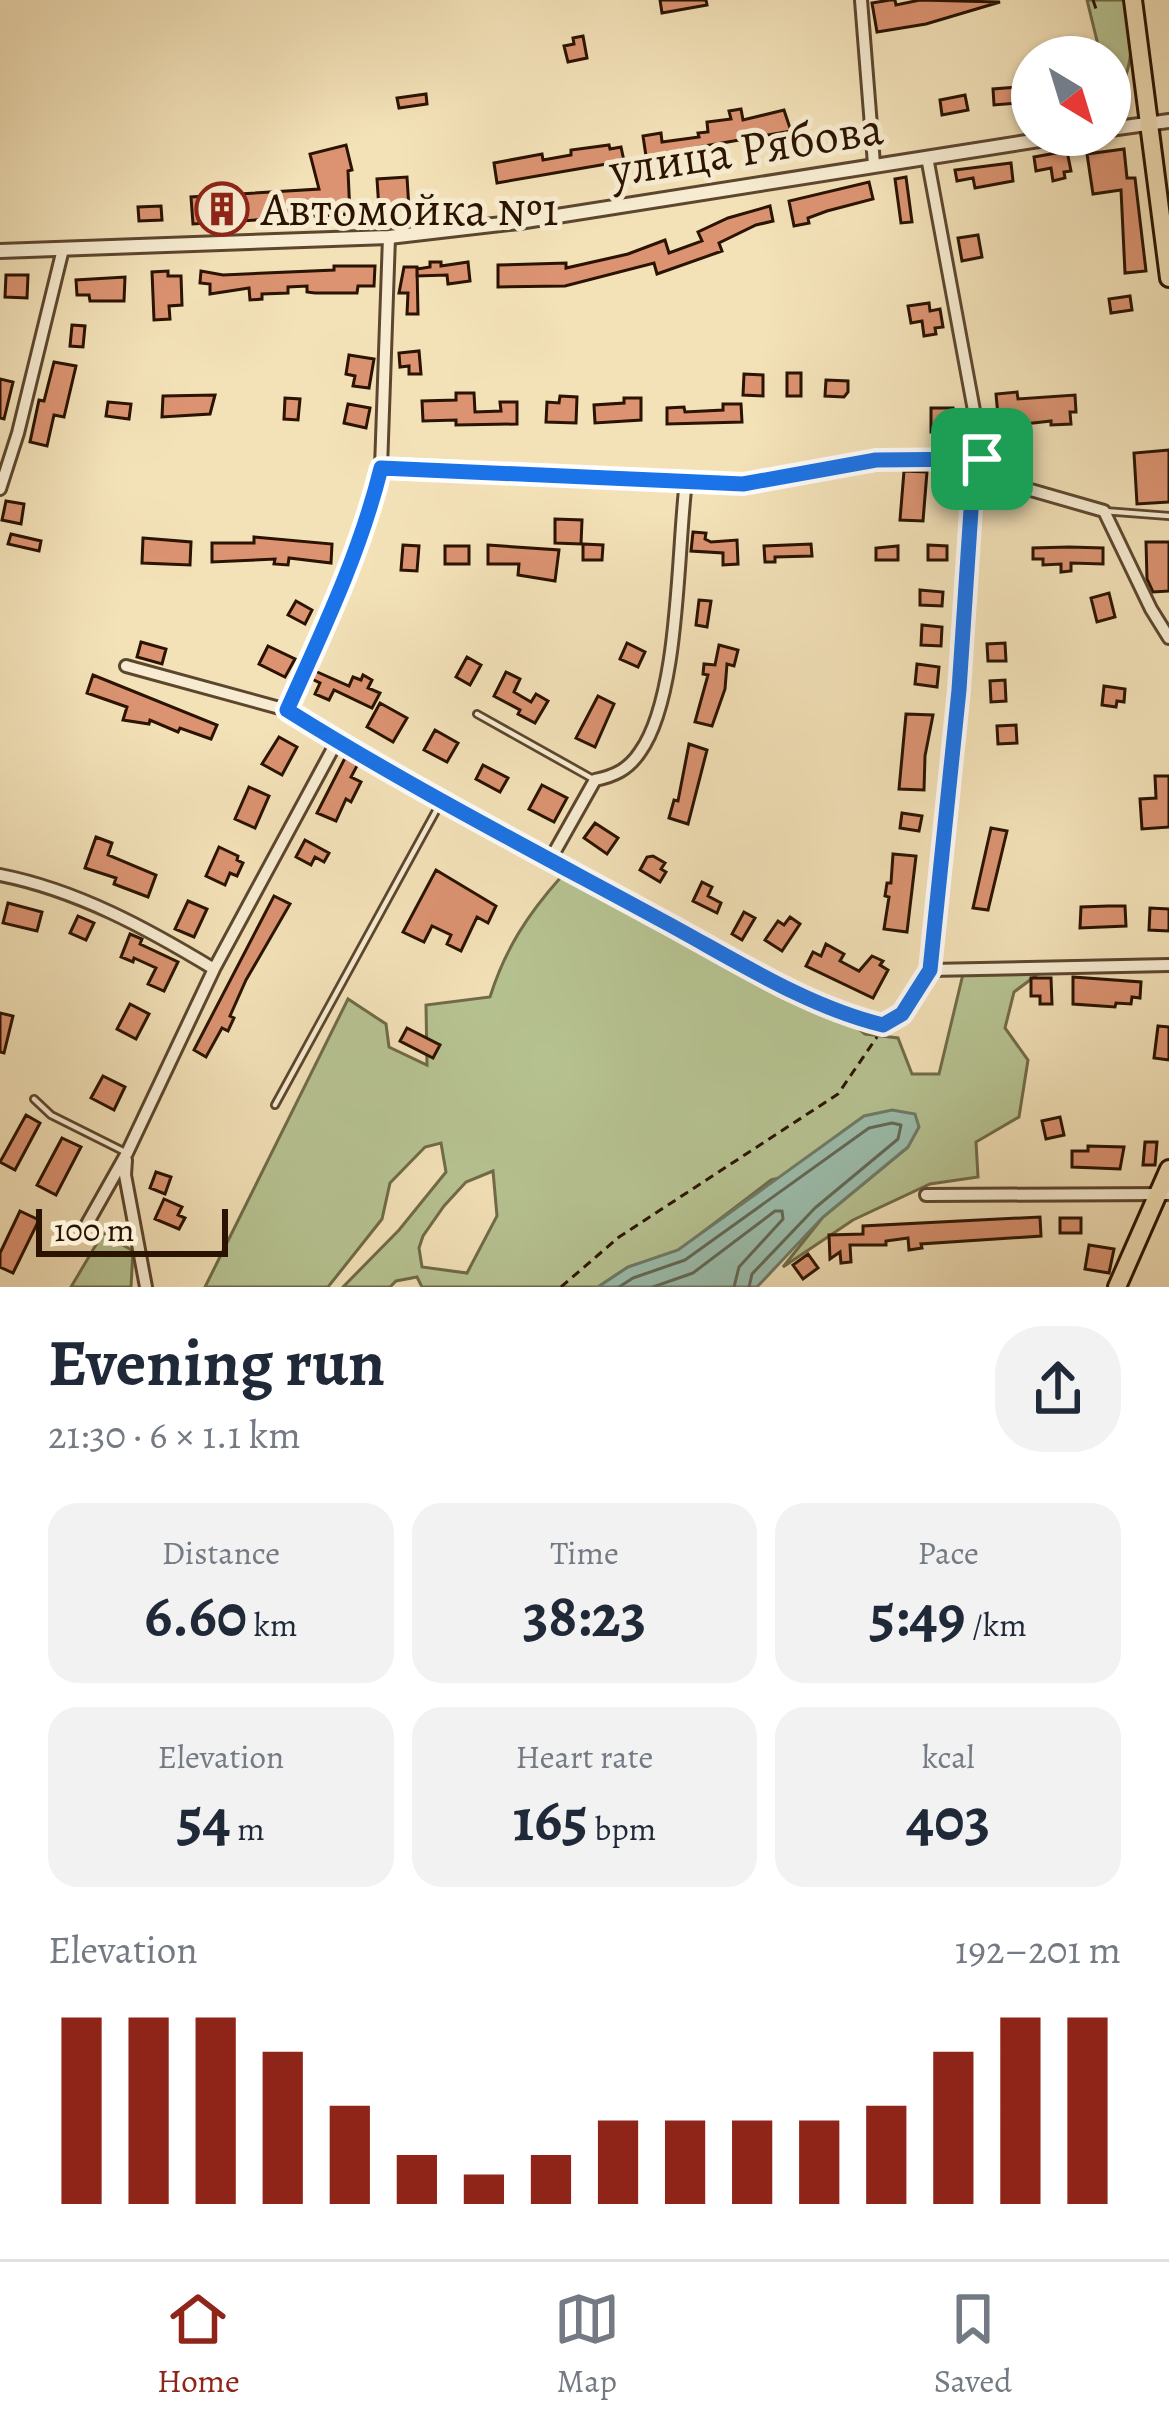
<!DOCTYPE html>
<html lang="en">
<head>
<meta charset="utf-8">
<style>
  body { margin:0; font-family:Alegreya,serif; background:#f2f2f3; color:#1f2937; height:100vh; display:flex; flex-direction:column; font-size:45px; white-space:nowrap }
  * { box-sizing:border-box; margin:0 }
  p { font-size:39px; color:#747a83 }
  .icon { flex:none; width:66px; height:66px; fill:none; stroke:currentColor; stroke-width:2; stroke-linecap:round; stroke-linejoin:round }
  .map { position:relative; height:1287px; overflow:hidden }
  .drawer { display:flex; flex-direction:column; background:#fff; flex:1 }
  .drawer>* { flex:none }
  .needle { width:78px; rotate:142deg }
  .tools { position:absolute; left:1011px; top:36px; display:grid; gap:24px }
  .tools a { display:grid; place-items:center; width:120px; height:120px; border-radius:50%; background:#fff; box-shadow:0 3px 9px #0004; font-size:60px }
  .scale { position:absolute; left:36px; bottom:30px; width:192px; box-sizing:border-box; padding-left:12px; border:6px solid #2a1300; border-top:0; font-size:33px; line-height:42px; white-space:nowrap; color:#2a1300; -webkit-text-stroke:9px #f7ecd1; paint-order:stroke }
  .pin { position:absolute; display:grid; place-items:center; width:102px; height:102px; color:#fff; margin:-51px; border-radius:24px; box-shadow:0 6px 18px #0006 }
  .round { display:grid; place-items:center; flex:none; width:126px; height:126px; border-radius:48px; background:#f2f2f3 }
  .summary { display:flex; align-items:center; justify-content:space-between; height:204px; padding:0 48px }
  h1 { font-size:66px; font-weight:700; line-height:90px }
  .figures { display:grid; grid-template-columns:repeat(3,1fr); gap:18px; height:204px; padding:12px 48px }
  .figures div { display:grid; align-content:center; border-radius:30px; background:#f2f2f3; text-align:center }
  .figures b { font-size:60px; font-weight:700 }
  .figures small { font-size:33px; font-weight:400 }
  .figures p { font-size:33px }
  .chart { height:336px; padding:24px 48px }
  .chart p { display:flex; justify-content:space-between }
  .chart svg { width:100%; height:216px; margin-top:12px; stroke:#8f2418; stroke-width:6 }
  .menu { display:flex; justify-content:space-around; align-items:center; height:168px; border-top:3px solid #e0e1e3; background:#fff; font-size:33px; color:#747a83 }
  .menu a { display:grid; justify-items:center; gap:6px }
  .menu .current { color:#8f2418 }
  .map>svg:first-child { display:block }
  .green { fill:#b7c392; stroke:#706b49; stroke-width:3; fill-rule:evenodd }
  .water { fill:#9bbead; stroke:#6e7a68; stroke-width:3 }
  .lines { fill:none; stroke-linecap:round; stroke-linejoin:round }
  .shore { stroke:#626856; stroke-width:3 }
  .building { fill:#db9371; stroke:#2a1300; stroke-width:3 }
  .service-casing { stroke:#5c462e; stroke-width:10 }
  .minor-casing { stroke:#5c462e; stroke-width:16 }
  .tertiary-casing { stroke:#5c462e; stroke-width:18 }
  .primary-casing { stroke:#2a1300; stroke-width:22 }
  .path { stroke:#2a1300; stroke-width:3; stroke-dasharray:9 6; stroke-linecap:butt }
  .service { stroke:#f7ecd1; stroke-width:4.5 }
  .minor { stroke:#f7ecd1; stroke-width:10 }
  .tertiary { stroke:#f7ecd1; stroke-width:12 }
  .primary { stroke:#f3e1b8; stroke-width:16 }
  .route-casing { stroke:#fff; stroke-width:24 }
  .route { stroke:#1a73e8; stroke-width:15 }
  .labels { text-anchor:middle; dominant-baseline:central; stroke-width:10; stroke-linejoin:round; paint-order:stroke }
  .street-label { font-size:48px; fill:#2a1300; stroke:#f7ecd1 }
  .poi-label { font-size:48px; fill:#2a1300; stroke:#f7ecd1; text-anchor:start }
</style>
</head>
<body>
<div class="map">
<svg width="1169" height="1287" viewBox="0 0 1169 1287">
  <rect width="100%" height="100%" fill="#f3e1b8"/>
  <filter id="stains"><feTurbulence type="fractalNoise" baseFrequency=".00167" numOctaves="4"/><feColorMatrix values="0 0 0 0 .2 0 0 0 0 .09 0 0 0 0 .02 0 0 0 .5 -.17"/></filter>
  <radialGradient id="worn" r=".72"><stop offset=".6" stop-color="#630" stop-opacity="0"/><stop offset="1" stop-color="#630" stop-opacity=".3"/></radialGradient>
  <path class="green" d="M1087,0H1130C1132,36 1136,74 1110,103V57H1101Z
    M561,877L710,946L842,1015L865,1034L898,1038L912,1074H939L964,970L1046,968L1014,992L1005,1028L1028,1060L1019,1117L976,1142L978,1177L930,1184L853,1220L783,1267L823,1217L908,1147L771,1180L678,1251L628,1267L598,1287H422L417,1277L396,1281L390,1287H343L399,1230L446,1172L441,1143L425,1147L390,1183L382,1219L328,1287H205L348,999L386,1024L389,1047L427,1065L426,1005L490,997C505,949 528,914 561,877ZM493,1171L497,1216L467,1273L422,1267L419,1248L423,1236L444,1206L466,1182Z
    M103,1233L133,1251L131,1287H71Z"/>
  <path class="water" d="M892,1110L915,1114L919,1127L908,1147L823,1217L757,1287H598L628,1267L678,1250L864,1116Z"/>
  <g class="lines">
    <path class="shore" d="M619,1287L633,1278L685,1260L869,1128L892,1123L901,1125L898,1139L815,1208L752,1274L749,1287
      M653,1287L693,1273L775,1211H782L783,1219L739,1267L734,1287"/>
  </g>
  <path class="building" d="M660,0H706L707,5L662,13Z
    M890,0H895L896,5L920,0L1000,2L926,24L877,32L872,3Z
    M583,36L587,58L568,62L564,46L574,44L573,38Z
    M1032,86V102L994,105L993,89Z
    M426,94L427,104L399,108L397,98Z
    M965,95L968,110L942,115L940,100Z
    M741,109L743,120L784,110L791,131L693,148L694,151L646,156L643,136L661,133L662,142L699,137L698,133L708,132L707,122L731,119L729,111Z
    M346,145L352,170L348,171L350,214L193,224L191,197L319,189L310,154Z
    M609,145L610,149L621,147L624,161L497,183L494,163L542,154L543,160L571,155V150Z
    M1124,149L1127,178H1135L1146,271L1125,273L1121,190L1093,194L1087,154Z
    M1067,151L1071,171L1064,172L1065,178L1053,181L1051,168L1036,171L1034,157Z
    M1011,163L1013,181L975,188L973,178L957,181L955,170Z
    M407,177L409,209L379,210L377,179Z
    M906,177L912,222L901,223L895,179Z
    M869,182L873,199L827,211L808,218L809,223L794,226L789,201Z
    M161,206L162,220L139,221L138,207Z
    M770,206L773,221L756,225L719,243L722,251L657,274L654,263L565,286L498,287V265L566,263V268L628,254L665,240L669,253L702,241L698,232L728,218Z
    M978,235L982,257L962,261L958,238Z
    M430,262H441V266L468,262L470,281L448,284L447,275L417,276V269L430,267Z
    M334,266H375L374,286H358L357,293H315L307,292V286L288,287V293L262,294V299L250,300L249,288L210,294V284L200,283L201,271L223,275L334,270Z
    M404,267H417L418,314H407L408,293H399Z
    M168,271V276H181L182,305L169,306L170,319L154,320L152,272Z
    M6,275H28L27,298L5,297Z
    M125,277L124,301H90L89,295H77L76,280Z
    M1130,296L1132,310L1111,313L1109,299Z
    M929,303L930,311L940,309L943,327L935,328L936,334L924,336L922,321L911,323L908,306Z
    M72,325L85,326L83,347L70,346Z
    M419,351L421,374H409V366L400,367L399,353Z
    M349,355L374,359L369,388L353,386L355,376L346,374Z
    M54,362L76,366L64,417L54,415L47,446L30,442L39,400L44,401Z
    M787,373H801V396H787Z
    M744,374L763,375V396L743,395Z
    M0,379L13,382L4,419L0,418Z
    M826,380L848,381V392L844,397L825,396Z
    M1017,392L1018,399L1075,395L1076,412H1070L1071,424L1051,425V421L999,427L996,394Z
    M456,393H474L475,412L501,411L500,402H517V424L456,425V420L423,421L422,401L456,400Z
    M215,395L210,414L162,417L163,396Z
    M560,396L577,397L576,423L546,422L547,402L559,403Z
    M285,398L300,399L298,420L284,419Z
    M624,398H641V420L595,423L594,405L624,403Z
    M108,402L131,404L129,419L106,416Z
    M348,404L370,408L366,428L344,423Z
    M723,404H741L742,422L667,424V408L684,407L685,412L723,410Z
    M931,408H953V432H931Z
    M1169,450V502L1137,504L1134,453Z
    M904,471L927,472L923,521L900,520Z
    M6,501L24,504L21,524L2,520Z
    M555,519L582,520L581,544L555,543Z
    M693,532L706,533L705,539L711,542L737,540L738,564L723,565V553L691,551Z
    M11,534L41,541L39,551L8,544Z
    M254,537L332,544L331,563L289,558L288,565L274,564L275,559L212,562V543H254Z
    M143,538L191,542L190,565L142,563Z
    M1146,542H1169V591L1153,592L1147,579Z
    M583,544L603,545L602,560H583Z
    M811,544L812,556L775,557V562H765L764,546Z
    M403,545L419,546L417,571L401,570Z
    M488,545L559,550L555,581L518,575L519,564H488Z
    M928,545L947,546V560H928Z
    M445,546H469V564H445Z
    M898,546V560H876V548Z
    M1069,547L1103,548V564L1071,563V571L1061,572V564L1043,565V559H1033V548Z
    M920,590L943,592L942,606L920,605Z
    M1109,593L1115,617L1097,622L1091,598Z
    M699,600L711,601L707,627L696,625Z
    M296,601L312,610L305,624L288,615Z
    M922,625L942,627L941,646L921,645Z
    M141,642L166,649L162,664L137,657Z
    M627,643L645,652L638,667L620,659Z
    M1005,643L1006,661H988L987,644Z
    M719,645L738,650L734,666L727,664L725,689L712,726L695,722L708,675L703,674L704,664L715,665Z
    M268,646L295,659L285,677L259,664Z
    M467,657L481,665L470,685L456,677Z
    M917,664L939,667L937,687L915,684Z
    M315,671L349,686L353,677L361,680L363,675L372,680L368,688L380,693L372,708L334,690L329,700L315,694L320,683L312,679Z
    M506,672L520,679L514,692L531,702L536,694L548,701L535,723L518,714L520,710L494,696Z
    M93,675L217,725L211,739L180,728L178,732L150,720L149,724L123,720L127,707L87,693Z
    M1005,680L1006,701L991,702L990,681Z
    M1104,686L1125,689L1124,702L1117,701L1116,707L1102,705Z
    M598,696L614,704L595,747L576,738Z
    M380,703L407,718L393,742L367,727Z
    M906,714L933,715L925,756L924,790L899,789Z
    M1016,725L1017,743L998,744L997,726Z
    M435,730L458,743L447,762L424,750Z
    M279,737L297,747L282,775L262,764Z
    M689,744L707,750L688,824L669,818L674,800L678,801Z
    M345,758L358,764L351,777L361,782L351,802L346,799L336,821L317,813Z
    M483,765L508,778L500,792L476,779Z
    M1155,776H1169V827L1142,829L1140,799L1156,798Z
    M542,785L567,798L554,822L529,809Z
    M249,787L269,796L255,828L235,819Z
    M902,813L922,816L919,831L900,828Z
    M595,823L618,838L607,854L584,838Z
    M991,828L1007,831L988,910L973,908Z
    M96,837L112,843L108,855L156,875L148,897L114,884L116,878L85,868Z
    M305,840L329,853L324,862L315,857L311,865L296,857Z
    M219,847L238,856L237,860L243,863L237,876L230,873L225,885L206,876Z
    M893,854L916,856L907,932L884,929L889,897L885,896L887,883H891Z
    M653,856L665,863L661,869L666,872L660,882L640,870L647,857Z
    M436,870L496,906L488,923L477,917L461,951L447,944L451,935L432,926L424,942L403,932Z
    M702,882L712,887L708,896L721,903L717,913L693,901Z
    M274,896L290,904L246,980L230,1016L234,1018L228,1031L222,1028L206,1057L194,1050Z
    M188,901L207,909L194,937L175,929Z
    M8,903L42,912L37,931L3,923Z
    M1108,906H1125L1126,926L1080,928L1081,907Z
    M1150,908L1169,909V931L1149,930Z
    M744,912L755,918L742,940L732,934Z
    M78,916L94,923L86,940L70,933Z
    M790,917L800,924L782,951L765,940L778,921L784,925Z
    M130,934L142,939L140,944L178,962L164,991L148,984L156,968L134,958L133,962L121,957Z
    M826,944L844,954L840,961L859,971L872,956L883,961L880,965L888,970L873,998L806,966L813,952L821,956Z
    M1073,977L1141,982L1140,998L1132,997L1131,1004L1116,1003L1115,1007L1073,1004Z
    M1031,978H1051L1052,1004H1040V996H1031Z
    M130,1004L149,1014L136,1039L117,1029Z
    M0,1013L13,1016L4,1053L0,1052Z
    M1158,1026L1169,1027V1060L1154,1058Z
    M407,1028L440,1045L433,1058L400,1041Z
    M103,1076L125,1087L114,1110L91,1098Z
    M26,1115L40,1123L15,1170L0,1162Z
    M1060,1117L1064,1135L1046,1139L1042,1121Z
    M62,1138L81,1147L56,1195L37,1185Z
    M1145,1142H1157L1155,1165H1143Z
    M1088,1146L1124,1147L1120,1169L1072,1167V1151H1088Z
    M156,1172L171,1177L165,1194L150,1188Z
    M164,1199L182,1207L178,1215L185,1218L179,1229L155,1219Z
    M20,1211L39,1220L13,1273L0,1267V1253Z
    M1040,1217L1041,1236L921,1244L922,1248L909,1250L908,1238L886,1241V1245H850L851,1262L841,1263L840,1252L830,1259L829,1235L863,1234V1226Z
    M1060,1218H1081V1233H1060Z
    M1089,1245L1114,1249L1109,1273L1085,1269Z
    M808,1254L818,1268L803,1279L793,1265Z"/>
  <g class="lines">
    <g class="service-casing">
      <path id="service" d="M381,468L743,484L876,460L979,459
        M1104,511L1169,516
        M477,714L593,779
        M34,1099L51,1115L127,1153
        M275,1105L442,800"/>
    </g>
    <g class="minor-casing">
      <path id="minor" d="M861,0L874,164
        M983,459L1003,482L1104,511L1151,609L1169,638
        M0,489L18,433L63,249
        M126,666L287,710L442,800L842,1015L883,1025L902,1014L930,970L959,690L973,480L983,459L927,157
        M287,710L344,583L368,520L381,468L389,237
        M550,860L595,780C614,776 628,770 640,752C680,696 677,551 686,481
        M0,875C77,890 148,929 214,969
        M930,970L1169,965
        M126,1160L125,1175L146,1287
        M926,1195L1169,1194
        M87,1224L127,1153L214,969L337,741"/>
    </g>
    <g class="tertiary-casing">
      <path id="tertiary" d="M1110,129L1169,121
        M0,251L389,237L519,222L1071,135"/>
    </g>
    <g class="primary-casing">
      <path id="primary" d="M1133,0L1169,278
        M1117,1287L1169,1169"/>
    </g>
    <path class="path" d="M1093,0L1097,12
      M561,1287L619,1237L838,1094L877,1037"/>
    <use href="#service" class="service"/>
    <use href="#minor" class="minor"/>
    <use href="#tertiary" class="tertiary"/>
    <use href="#primary" class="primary"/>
  </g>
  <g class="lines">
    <g class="route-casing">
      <path id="route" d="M982,459L973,480L959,690L930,970L902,1014L883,1025C805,1006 732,958 661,920C536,852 408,786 287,710C323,630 360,553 381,468L743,484L876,460Z"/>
    </g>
    <use href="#route" class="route"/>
  </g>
  <defs>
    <g id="building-ring" transform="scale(2.7)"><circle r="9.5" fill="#f7ecd1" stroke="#8f2418" stroke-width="1.5"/><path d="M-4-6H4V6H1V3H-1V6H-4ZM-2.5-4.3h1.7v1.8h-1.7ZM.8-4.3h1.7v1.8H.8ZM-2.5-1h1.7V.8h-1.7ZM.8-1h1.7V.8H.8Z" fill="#8f2418"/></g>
  </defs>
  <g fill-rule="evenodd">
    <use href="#building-ring" x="222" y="209"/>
  </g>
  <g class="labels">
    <g class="street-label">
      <text transform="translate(746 149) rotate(-9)">улица Рябова</text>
    </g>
    <g class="poi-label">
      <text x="261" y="209">Автомойка №1</text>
    </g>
  </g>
  <rect width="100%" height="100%" filter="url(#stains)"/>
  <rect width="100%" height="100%" fill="url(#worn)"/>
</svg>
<div class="tools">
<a><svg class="needle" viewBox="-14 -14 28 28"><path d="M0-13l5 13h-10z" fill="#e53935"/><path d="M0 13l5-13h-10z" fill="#747a83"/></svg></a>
</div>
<div class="scale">100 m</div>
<div class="pin" style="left:982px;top:459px;background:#1e9e55"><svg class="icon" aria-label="arrive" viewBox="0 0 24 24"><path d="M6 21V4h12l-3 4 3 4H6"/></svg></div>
</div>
<section class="drawer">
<div class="summary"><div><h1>Evening run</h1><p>21:30 · 6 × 1.1 km</p></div><a class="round"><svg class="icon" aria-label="share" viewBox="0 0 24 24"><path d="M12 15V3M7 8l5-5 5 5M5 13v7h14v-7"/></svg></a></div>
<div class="figures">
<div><p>Distance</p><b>6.60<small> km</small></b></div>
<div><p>Time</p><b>38:23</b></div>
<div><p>Pace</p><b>5:49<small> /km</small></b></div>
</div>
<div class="figures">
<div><p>Elevation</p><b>54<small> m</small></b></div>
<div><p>Heart rate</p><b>165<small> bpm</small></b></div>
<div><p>kcal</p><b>403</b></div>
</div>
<div class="chart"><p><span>Elevation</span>192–201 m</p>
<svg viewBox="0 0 160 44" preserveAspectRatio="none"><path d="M5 44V6M15 44V6M25 44V6M35 44V13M45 44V24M55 44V34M65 44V38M75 44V34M85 44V27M95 44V27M105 44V27M115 44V27M125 44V24M135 44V13M145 44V6M155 44V6"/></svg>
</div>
</section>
<nav class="menu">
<a class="current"><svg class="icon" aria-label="home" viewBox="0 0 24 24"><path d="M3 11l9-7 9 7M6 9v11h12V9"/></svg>Home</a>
<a><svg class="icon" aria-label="map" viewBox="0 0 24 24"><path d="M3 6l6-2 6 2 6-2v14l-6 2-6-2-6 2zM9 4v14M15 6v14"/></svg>Map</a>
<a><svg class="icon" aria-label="saved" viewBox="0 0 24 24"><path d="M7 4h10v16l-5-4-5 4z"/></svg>Saved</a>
</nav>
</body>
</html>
